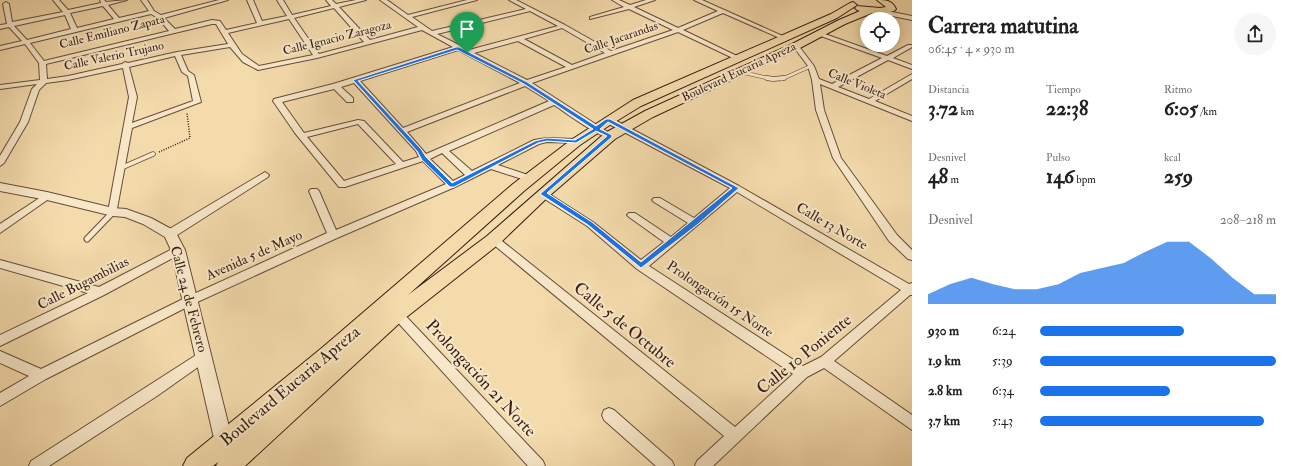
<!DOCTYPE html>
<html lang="es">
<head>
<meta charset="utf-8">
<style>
  body { margin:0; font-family:"IM FELL Double Pica",serif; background:#f6f6f6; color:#202124; height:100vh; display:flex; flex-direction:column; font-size:15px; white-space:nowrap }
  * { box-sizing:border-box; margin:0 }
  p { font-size:13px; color:#757577 }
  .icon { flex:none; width:22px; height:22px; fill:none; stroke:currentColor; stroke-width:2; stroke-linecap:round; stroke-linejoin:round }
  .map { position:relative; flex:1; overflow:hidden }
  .details { display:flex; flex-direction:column; background:#fff; width:380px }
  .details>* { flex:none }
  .buttons { position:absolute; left:860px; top:12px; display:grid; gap:8px }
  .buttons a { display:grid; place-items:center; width:40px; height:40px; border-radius:50%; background:#fff; box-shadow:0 2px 10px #0003; font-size:20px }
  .pin { position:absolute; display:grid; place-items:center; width:34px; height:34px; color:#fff; margin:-41px -17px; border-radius:50% 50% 50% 0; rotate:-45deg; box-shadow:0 0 4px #0007 }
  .pin .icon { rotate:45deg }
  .round { display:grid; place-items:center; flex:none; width:42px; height:42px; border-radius:21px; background:#f6f6f6 }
  .head { display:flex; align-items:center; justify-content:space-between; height:68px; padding:0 16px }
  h1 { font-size:22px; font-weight:700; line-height:30px }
  .stats { display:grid; grid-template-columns:repeat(3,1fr); gap:6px; height:68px; padding:4px 16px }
  .stats div { display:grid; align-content:center }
  .stats b { font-size:20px; font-weight:700 }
  .stats small { font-size:11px; font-weight:400 }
  .stats p { font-size:11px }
  .chart { height:112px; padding:8px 16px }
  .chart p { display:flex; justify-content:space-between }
  .chart svg { width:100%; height:72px; margin-top:4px; fill:#1a73e8; opacity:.7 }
  ul { padding:0 16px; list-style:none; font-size:13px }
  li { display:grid; grid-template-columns:64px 48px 1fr; align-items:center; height:30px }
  li i { height:10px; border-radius:5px; background:#1a73e8 }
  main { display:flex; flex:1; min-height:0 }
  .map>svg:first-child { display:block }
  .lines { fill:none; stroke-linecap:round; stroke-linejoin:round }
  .service-far2-casing { stroke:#664d3a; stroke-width:4 }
  .service-far1-casing { stroke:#664d3a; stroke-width:5.5 }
  .service-casing { stroke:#664d3a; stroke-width:7 }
  .minor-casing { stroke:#664d3a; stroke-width:2 }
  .tertiary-casing { stroke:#664d3a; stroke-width:2 }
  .primary-casing { stroke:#371e14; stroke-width:2 }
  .path { stroke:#371e14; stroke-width:1.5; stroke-dasharray:1 1.5; stroke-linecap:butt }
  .service-far2 { stroke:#f8e8c9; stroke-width:3 }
  .service-far1 { stroke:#f8e8c9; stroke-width:4 }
  .service { stroke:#f8e8c9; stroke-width:5 }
  .minor { fill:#f8e8c9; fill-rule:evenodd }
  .tertiary { fill:#f8e8c9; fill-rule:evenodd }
  .primary { fill:#f4dbac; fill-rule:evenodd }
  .route { fill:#1a73e8; stroke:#fff; fill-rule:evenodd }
  .labels { text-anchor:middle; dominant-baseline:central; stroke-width:4; stroke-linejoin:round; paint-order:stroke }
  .far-street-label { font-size:12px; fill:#371e14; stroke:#f8e8c9 }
  .street-label { font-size:14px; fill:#371e14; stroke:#f8e8c9 }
  .near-street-label { font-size:17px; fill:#371e14; stroke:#f8e8c9 }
</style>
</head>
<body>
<main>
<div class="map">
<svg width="912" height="466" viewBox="0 0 912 466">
  <rect width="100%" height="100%" fill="#f4dbac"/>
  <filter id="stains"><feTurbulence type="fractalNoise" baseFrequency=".005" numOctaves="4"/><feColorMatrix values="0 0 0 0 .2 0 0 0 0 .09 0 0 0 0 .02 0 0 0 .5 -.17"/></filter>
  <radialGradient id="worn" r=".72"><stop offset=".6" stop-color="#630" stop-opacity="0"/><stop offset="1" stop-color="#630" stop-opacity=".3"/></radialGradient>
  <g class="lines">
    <g class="service-far2-casing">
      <path id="service-far2" d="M741,72L772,79
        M782,79L811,66"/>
    </g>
    <g class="service-far1-casing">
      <path id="service-far1" d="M767,78L773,79L784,78
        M121,168L153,154"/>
    </g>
    <g class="service-casing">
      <path id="service" d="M87,239L113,212"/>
    </g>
    <g class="minor-casing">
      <path id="minor" d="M53,0H59L68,10L101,3L100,0H104L106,2L127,0L108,5L119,18L149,11L141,0H147L154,11L161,15L219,0H228L164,18L175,29L212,20L220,21L226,30L257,23L247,0H253L262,21L287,16L277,0H283L292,15L331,6L326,0H332L336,4L356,0H366L339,7L370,40L418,27L380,0H387L408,15L467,0H477L412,17L432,31L526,9L509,0H516L565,25L611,51L673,30L629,9L590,19V17L624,7L612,0H619L630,5L646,0H655L634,7L678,28L718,11L694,0H702L787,38L782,39L723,13L683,30L739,57V59H735L678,32L532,83L614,136L613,138C602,140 565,112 554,105L449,151L472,171L534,140L547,138L576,139L580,141L576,143L547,142L539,144L498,165L531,176L532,178L531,180H525L491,169L455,187L337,238L193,304L46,379L0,406V393L29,376L0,363V351L41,369L185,298L327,233L309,191L311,189H317L319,191L336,230L446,184L423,161L345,187H339L295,133L273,101L274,99L333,84L453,47L422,30L317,58L258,70L243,62L230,47L181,55L188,71L194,75L201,102L132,128L116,214H110L108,212L129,97L123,68L68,80L46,83L39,90L28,122L4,163L0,166V156L20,122L32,89L37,84L0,89V85L40,80L39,63L25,44L0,50V46L22,41L9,27L0,29V25L7,24L3,4L6,2L9,4L12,22L63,12ZM103,6L114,19L77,28L70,13ZM334,8L364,42L319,54L294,18ZM530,11L558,26L469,50L437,34ZM151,14L158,18L169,31L44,61L30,43ZM65,15L71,29L27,40L14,26ZM289,19L313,55L259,66L242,54L228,33ZM212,24H216L228,44L177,52L128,63L125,62L122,64L68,76L47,79L46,64ZM562,28L605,53L572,65L524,39ZM518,41L566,67L527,80L474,53ZM458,50L520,83L403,128L360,81ZM175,56L182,72L188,76L193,101L132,123L137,97L129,67ZM354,83L416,151L419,157L403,162L364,121L358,120L304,133L282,102L334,89L347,102H353V98L341,87ZM525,86L549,101L426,154L407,132ZM358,124L396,164L344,181L307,137ZM442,153L465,175L453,181L430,159Z
        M818,33H822L887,56L908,45H912V47L893,58L912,65V69L888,60L838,87L869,99L912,74V79L875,101L912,116V121L820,84L824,110L841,158L897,235L912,250V260L908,259L889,241L833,158L816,110L812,80L808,66L793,46L798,45L814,66L819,79L832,84L882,58L818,35Z
        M605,118H611L739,186L909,284L912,283V295H910L834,361L912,415V430L824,368L807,377L713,466H695L697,461L724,436L488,240L489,237H497L735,427L793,374L637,269L587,226L540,196L538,194L540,192H546L593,222L641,260L664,242L629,217L627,215L629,213H635L671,237L688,223L654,202L652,200L654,198H660L694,218L730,188L605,122ZM737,192L901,290L821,357L803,366L649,266Z
        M265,172L269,175L268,177L174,237H166L165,234L166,231Z
        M47,193L52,196L50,198L0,233V224Z
        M178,246L182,247L183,250L182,253L104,295L0,346V335L88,293L0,268V260L99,287Z
        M397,309L401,311L543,461L545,466H528L393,317L391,314L393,311Z
        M204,350L208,352L210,356L208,360L157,396L49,466H29L31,461Z
        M609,408L614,410L672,461L674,466H656L604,420L602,415L604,410Z"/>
    </g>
    <g class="tertiary-casing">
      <path id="tertiary" d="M877,9L912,16V20L877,13Z
        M0,183L47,192L113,208L126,209L151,218L175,231L185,250L234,447L231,453L225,456L219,453L216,447L171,250L165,237L143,224L125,217L113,216L47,200L0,191Z"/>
    </g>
    <g class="primary-casing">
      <path id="primary" d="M877,0C886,0 892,0 896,9L894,11L880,14L872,13L845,24L800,48L653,117L615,139L548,197L499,244L404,319L245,466H216L218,462L213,466H183L187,458L323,347L513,184L571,140L633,100L831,14L850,3L853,2L857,5L837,18L641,106L610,125L580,145L524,191L408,295L487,236L605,133L645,111L792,44L839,20L860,11L857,10L855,8L857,6L880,8L886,7Z"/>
    </g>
    <path class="path" d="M159,152L190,138L187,113"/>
    <use href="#service-far2" class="service-far2"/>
    <use href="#service-far1" class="service-far1"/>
    <use href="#service" class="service"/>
    <use href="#minor" class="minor"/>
    <use href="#tertiary" class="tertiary"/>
    <use href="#primary" class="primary"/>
  </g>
  <path class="route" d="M456,47H459L527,82L596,126L606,119H610L739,188L697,225L641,268L588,225L540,194L607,136L596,131L576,143L547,141L538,143L454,187H450L422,160L417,151L353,80ZM457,50L524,84L593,129L575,140L547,138L535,141L452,183L426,157L421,149L358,81ZM608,122L732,188L641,262L592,222L547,193L612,137V135L600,129Z"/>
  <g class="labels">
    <g class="far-street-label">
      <text transform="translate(112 32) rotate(-14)">Calle Emiliano Zapata</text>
      <text transform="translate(337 38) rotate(-14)">Calle Ignacio Zaragoza</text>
      <text transform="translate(621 38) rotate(-19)">Calle Jacarandas</text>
      <text transform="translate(114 56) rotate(-12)">Calle Valerio Trujano</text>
      <text transform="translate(739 72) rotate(-25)">Boulevard Eucaria Apreza</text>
      <text transform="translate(857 84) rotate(22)">Calle Violeta</text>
    </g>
    <g class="street-label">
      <text transform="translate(832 226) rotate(30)">Calle 13 Norte</text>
      <text transform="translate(254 255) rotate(-24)">Avenida 5 de Mayo</text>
      <text transform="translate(83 283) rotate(-27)">Calle Bugambilias</text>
      <text transform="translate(189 299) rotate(75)">Calle 24 de Febrero</text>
      <text transform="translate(720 299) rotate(34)">Prolongación 15 Norte</text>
    </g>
    <g class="near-street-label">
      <text transform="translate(625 325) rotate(39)">Calle 5 de Octubre</text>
      <text transform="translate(804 354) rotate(-39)">Calle 10 Poniente</text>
      <text transform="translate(481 378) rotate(47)">Prolongación 21 Norte</text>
      <text transform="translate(290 386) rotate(-40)">Boulevard Eucaria Apreza</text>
    </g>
  </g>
  <rect width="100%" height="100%" filter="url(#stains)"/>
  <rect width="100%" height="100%" fill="url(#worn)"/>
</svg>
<div class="buttons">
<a><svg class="icon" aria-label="locate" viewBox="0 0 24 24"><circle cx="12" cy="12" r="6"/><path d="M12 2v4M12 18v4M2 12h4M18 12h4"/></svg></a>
</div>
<div class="pin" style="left:467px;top:53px;background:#1e9e55"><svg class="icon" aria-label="arrive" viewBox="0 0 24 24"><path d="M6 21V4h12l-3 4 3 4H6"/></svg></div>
</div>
<section class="details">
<div class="head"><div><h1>Carrera matutina</h1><p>06:45 · 4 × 930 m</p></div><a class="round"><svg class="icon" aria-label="share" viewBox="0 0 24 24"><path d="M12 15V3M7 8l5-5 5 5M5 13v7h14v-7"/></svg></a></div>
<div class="stats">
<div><p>Distancia</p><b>3.72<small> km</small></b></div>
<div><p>Tiempo</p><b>22:38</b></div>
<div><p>Ritmo</p><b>6:05<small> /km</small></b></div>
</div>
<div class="stats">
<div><p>Desnivel</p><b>48<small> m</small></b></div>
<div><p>Pulso</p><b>146<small> bpm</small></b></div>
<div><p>kcal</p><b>259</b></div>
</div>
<div class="chart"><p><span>Desnivel</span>208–218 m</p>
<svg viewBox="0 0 160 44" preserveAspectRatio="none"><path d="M0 44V38L10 32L20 28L30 32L40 35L50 35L60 32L70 25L80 22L90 19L100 12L110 6L120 6L130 16L140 28L150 38L160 38V44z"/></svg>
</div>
<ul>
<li><b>930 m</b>6:24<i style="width:61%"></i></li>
<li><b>1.9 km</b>5:39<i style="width:100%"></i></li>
<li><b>2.8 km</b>6:34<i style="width:55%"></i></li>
<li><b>3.7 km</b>5:43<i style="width:95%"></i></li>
</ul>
</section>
</main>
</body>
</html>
